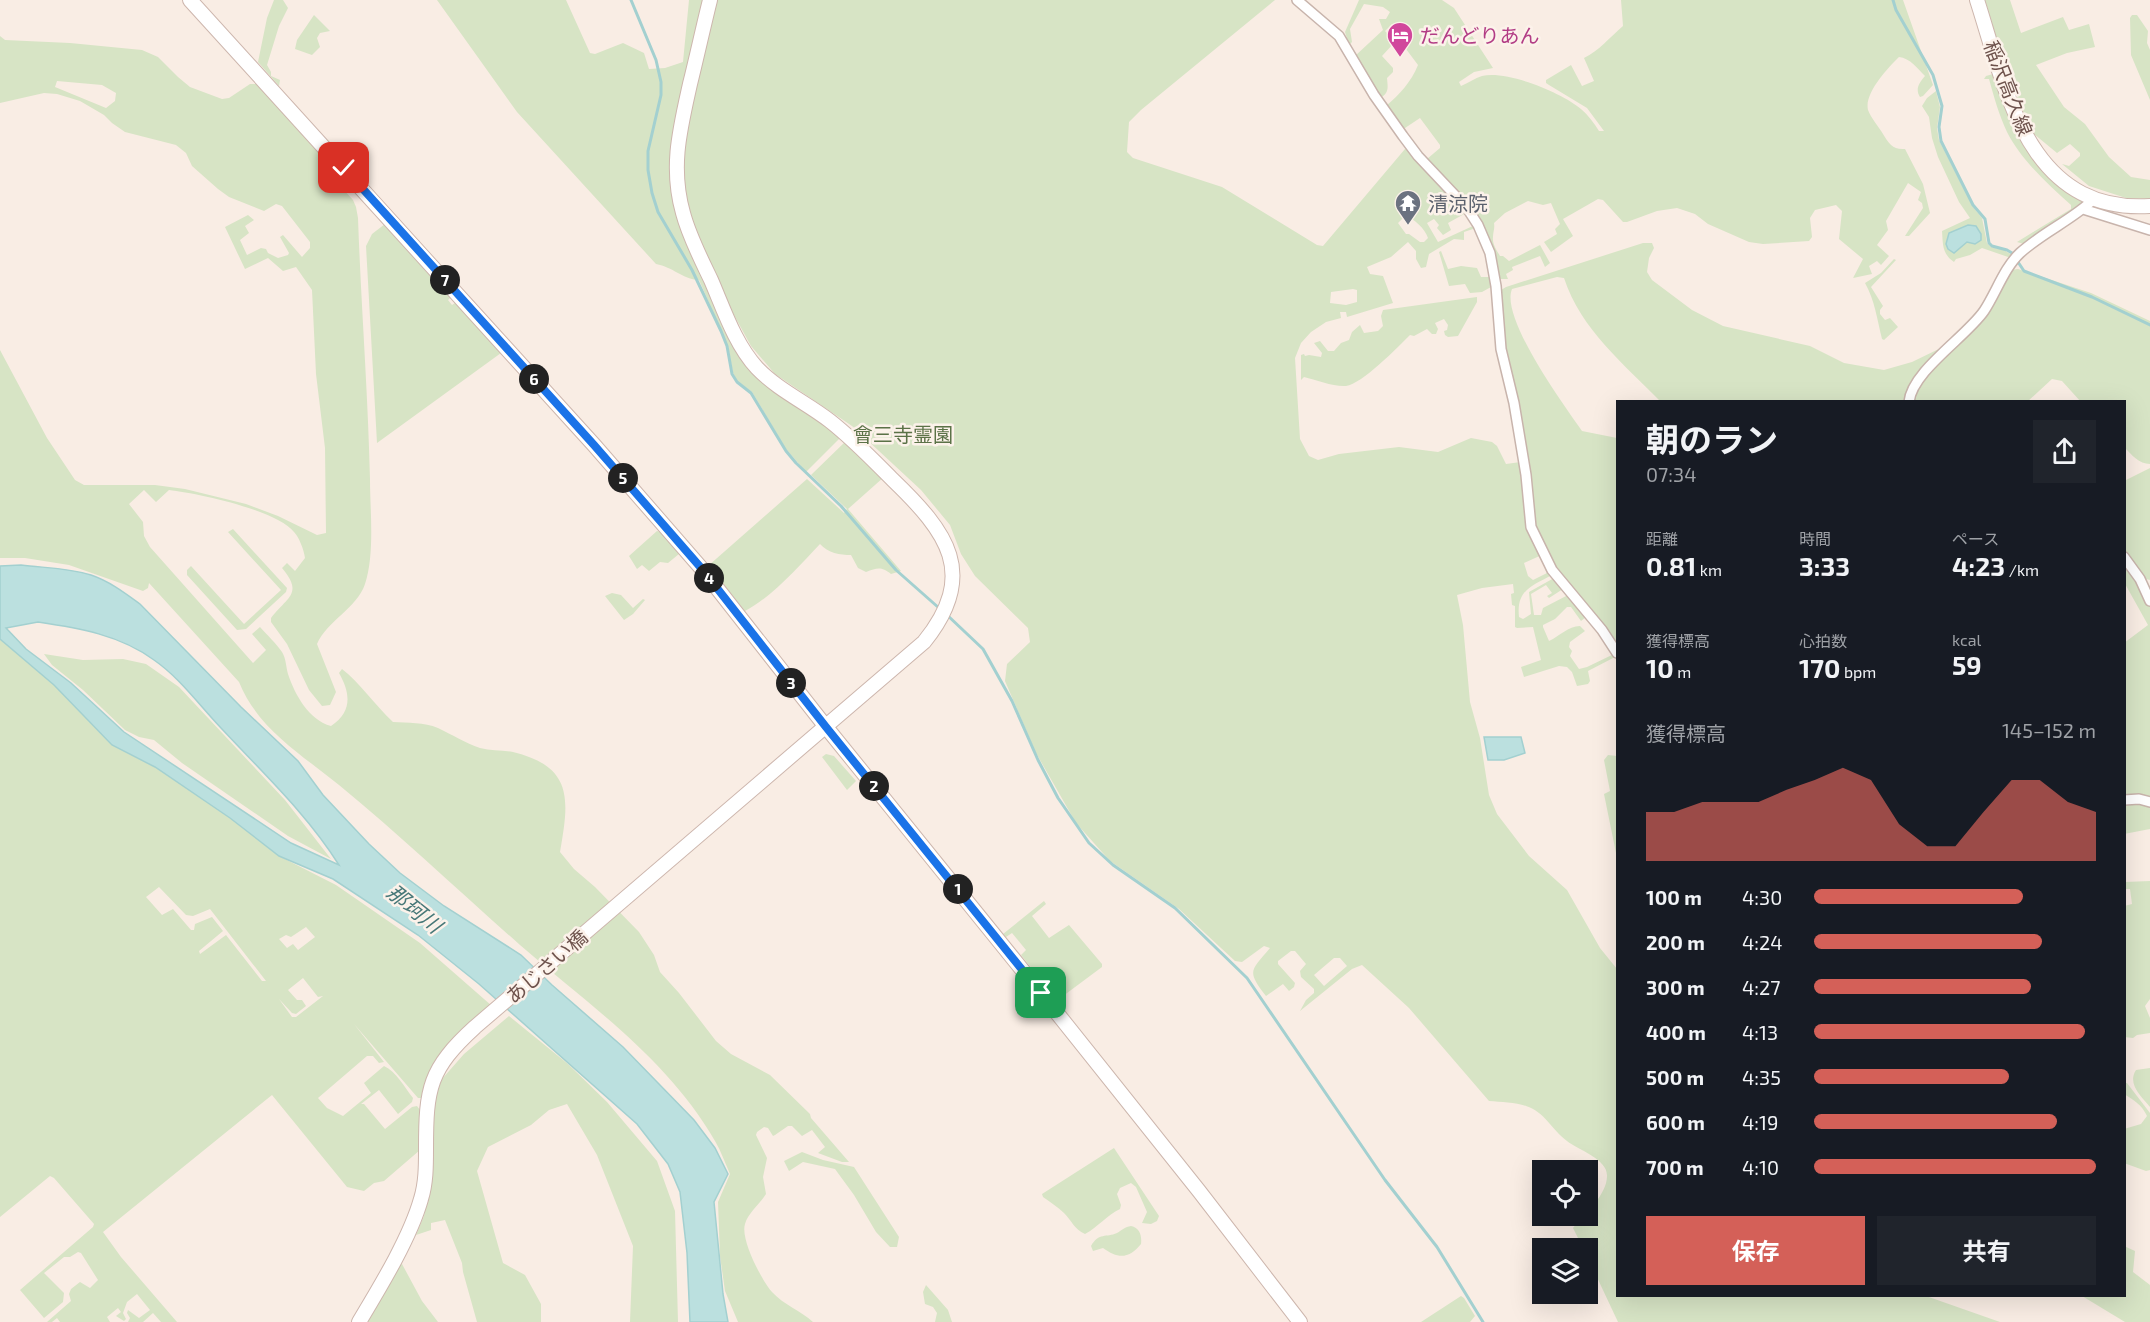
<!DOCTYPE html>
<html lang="ja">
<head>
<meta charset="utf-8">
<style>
  body { margin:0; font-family:"Exo 2","Noto Sans JP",sans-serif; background:#20242c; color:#f1f3f6; height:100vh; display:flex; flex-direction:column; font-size:22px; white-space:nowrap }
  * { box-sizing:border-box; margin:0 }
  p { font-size:20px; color:#9ea1a6 }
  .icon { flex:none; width:33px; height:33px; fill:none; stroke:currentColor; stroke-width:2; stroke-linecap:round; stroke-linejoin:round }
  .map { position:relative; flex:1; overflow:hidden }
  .sheet { position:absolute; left:1616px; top:400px; width:510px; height:897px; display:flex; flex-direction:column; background:#171b24; border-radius:0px; box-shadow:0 6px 24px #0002 }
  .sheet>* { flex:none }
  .buttons { position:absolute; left:1532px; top:1160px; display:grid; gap:12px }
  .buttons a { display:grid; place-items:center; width:66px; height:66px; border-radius:0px; background:#171b24; box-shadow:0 6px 24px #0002; font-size:30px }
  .pin { position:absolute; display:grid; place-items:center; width:51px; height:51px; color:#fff; margin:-26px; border-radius:12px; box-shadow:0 3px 9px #0006 }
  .km { position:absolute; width:30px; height:30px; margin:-15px; border-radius:50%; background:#222; color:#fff; font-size:16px; line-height:30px; text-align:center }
  .round { display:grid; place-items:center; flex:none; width:63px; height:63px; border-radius:0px; background:#20242c }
  .headline { display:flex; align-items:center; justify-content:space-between; height:102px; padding:0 30px }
  h1 { font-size:33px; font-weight:700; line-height:45px }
  .stats { display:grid; grid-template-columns:repeat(3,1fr); gap:9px; height:102px; padding:6px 30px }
  .stats div { display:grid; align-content:center }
  .stats b { font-size:26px; font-weight:700 }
  .stats small { font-size:16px; font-weight:400 }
  .stats p { font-size:16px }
  .chart { height:168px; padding:12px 30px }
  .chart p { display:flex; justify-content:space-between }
  .chart svg { width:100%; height:108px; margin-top:6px; fill:#d46058; opacity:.7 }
  .primary-button { display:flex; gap:12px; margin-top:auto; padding:12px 30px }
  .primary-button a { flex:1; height:69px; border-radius:0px; background:#d46058; color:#fff; font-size:24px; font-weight:700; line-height:69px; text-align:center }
  .primary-button a+a { background:#20242c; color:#f1f3f6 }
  ul { padding:0 30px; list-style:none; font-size:20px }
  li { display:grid; grid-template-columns:96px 72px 1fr; align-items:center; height:45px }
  li i { height:15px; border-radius:8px; background:#d46058 }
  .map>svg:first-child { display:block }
  .green { fill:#d7e4c5; fill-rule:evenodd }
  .water { fill:#bbe0df; stroke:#a3d0d0; stroke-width:1.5; fill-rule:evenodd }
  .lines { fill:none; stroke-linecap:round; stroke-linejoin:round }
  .stream { stroke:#a3d0d0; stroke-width:3 }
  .street-casing { stroke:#c8b4ac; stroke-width:12 }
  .secondary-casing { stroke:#cdb6ad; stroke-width:16 }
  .street { stroke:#fff; stroke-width:9 }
  .secondary { stroke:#fff; stroke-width:14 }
  .route-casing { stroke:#fff; stroke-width:12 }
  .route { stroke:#1a73e8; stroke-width:8 }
  .labels { text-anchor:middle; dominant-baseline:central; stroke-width:5; stroke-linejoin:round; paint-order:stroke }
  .hotel-label { font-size:20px; fill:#b23c85; stroke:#fcf2ea; text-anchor:start }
  .street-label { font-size:20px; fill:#6e534d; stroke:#fcf2ea }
  .worship-label { font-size:20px; fill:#5b616d; stroke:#fcf2ea; text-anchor:start }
  .park-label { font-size:20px; fill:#5b7247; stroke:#fcf2ea }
  .water-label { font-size:21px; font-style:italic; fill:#477878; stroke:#fcf2ea }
</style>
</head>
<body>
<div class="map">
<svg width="2150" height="1322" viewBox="0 0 2150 1322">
  <rect width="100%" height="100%" fill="#f9ede4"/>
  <path class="green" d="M274,0H283L288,8L279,26L267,65L271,72V76L280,80L279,86L258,62L267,18Z
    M437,0H566L590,53L595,54L623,43L644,53L649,69L665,68L683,62L689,0H1275L1141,110L1129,122L1127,152L1133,158L1222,187L1317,245L1323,246L1405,149H1409L1466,213L1448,223L1451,230L1443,235L1437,228L1439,225L1434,219L1427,223L1438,242L1475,225L1476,228L1464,232V240L1454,239L1429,254L1426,267L1421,268L1416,259V251L1408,242L1391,257L1367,267L1370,274L1383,276L1393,303L1347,317L1346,312H1340L1341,318L1326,322L1311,332L1301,343L1295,358L1300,439L1309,456L1318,460L1339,454L1399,447L1438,452L1471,438L1492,442L1497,446L1506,464L1527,461L1504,349L1501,290L1506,287L1643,243H1652L1654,248L1649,258L1647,272L1652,280L1692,310L1723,326L1810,346L1844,363L1884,370L1912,362L1945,346L1957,335L2011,270L2018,269L2091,293L2150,321V464C2139,464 2132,455 2124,447V402H2081L2062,381L2052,379L2027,402H1661C1624,364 1581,330 1564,278L1557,277L1512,289C1500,318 1564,405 1582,431L1617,438V648L1544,554L1524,563L1528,576L1533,580L1547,573L1545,569L1547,568L1552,575C1532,586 1516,590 1519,617L1523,619L1531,614L1529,592L1554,578L1563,589L1549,598L1547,596L1552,593L1546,585L1531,594L1534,615H1541L1543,608L1568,595L1586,617L1581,621L1571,607H1567L1555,619L1543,625V627L1549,641C1560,636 1568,626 1580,626L1585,631L1570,642L1569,647L1572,651L1570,656L1579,669L1587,667L1614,654L1615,657L1588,671L1590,681L1588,684L1577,686L1572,672L1567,667L1559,666L1524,677L1521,667L1541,660L1533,627L1517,628L1515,627V606L1512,605L1511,594L1514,593L1513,584L1482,588L1457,595L1463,625L1470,702L1480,738L1489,795L1497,814L1529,856L1567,890L1600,948L1617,969V1296H1926L2000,1322H1618L1587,1256V1248H1583L1573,1228C1584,1215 1607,1195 1607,1176C1608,1159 1578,1150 1567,1141C1552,1130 1545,1112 1526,1106C1515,1102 1501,1102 1489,1101L1409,1008L1362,965L1352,969L1300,1011L1306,1000L1314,993V989L1301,977L1300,971L1306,964L1295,951H1291L1278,961V964L1295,983L1294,987L1289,991L1283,984L1266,996C1246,970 1251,971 1270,948L1264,946L1242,962L1235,961L1179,909L1110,861L1076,823L1036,753L1005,681L1007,664L1030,642L1028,628L975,576L961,554L950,525L921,490L852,426L775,374L751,346L717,284L731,338L842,436L806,472L786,449L752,392L737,381L733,373L728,346L699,280C682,279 673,267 656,264L517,112ZM1405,216C1414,218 1425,229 1428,238L1424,242H1420L1409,234H1406L1398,223ZM1353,289L1357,290V302L1346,305L1330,303L1331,292ZM1334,958H1340L1347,966L1324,986L1314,975Z
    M1359,0H1442L1454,8L1493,68L1474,72L1459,82L1461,86C1468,83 1475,78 1482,76C1507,70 1563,93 1581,109C1588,115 1594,123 1599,131H1604L1587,108L1549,85L1546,83V80L1571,65L1582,86L1594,81L1584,58C1599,51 1610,37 1623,26L1621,0H1903L1933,85L1923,96L1920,97C1915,89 1919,83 1925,76C1918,69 1910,58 1899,57C1888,68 1864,93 1868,110C1871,118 1879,127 1883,134C1889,144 1893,150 1905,149L1923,184L1930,213L1909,236H1905L1923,208L1922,203L1918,200L1921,192L1908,183L1886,221L1888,230L1877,245L1889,256L1881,265L1877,261L1869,266L1872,274L1853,278L1863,259L1839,239L1842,211L1836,205L1815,210L1810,218L1812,237L1809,241L1763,244L1749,242L1708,224L1695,214L1677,208L1657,211L1627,222H1623L1603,200L1598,199L1563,219L1573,236L1551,252L1544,242L1557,234L1555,229L1560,224L1551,203L1543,205L1528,201L1505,213L1494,223C1495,229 1493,232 1493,237C1492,244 1497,251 1500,256H1503L1509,261L1540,245L1550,263L1545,267L1540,256L1512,267L1513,270L1506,274L1508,279H1499L1493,249L1472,213L1427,159L1440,148V145L1420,118L1402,130L1386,106C1400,94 1411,82 1418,65L1400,41L1402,33L1392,24L1385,31L1393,39L1394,43L1382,56L1393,68V72L1387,78C1388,88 1389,93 1380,98L1355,56L1383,30L1379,19H1386L1390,12L1383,7L1364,4L1350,29L1352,42L1349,45L1345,32Z
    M1985,0H2010L2021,33L2063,17L2069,30L2089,24L2095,47L2067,53L2036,65L2064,107L2085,124L2109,157L2131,177L2150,180V199L2126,198L2089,186L2062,164L2069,166L2080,156V153L2070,144L2057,153L2034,134L2048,156L2059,168L2058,170L2034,140L2013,93Z
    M314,15L330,31L320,33L317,38L320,47L312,55L295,49L297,40Z
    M2132,15H2137L2148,31L2147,43L2150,50V100L2131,55L2130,18Z
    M0,36L5,40L70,43L142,50L158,57L178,77L190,87L222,99L229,98L250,84H257L319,148L334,179L353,200L356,207L358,218C361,305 368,392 370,479C370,511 375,553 365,584C357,608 327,621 317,644L336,692L330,705L322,706L309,690L287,644L271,622V618C287,597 304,594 282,568L287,563L295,571L305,558C304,550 299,537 294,532C277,510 196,493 169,490L156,502L144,490L129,504L143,522L144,536L150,547L253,663L266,650L252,634L260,627C267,635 276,643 282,652C286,658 286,667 288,674C295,695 309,720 331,726C352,712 351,694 339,673L342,669C360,683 375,705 393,722C408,723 424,722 438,728C453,735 465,743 480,748C491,751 502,750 513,752C574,767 569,800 560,852L574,869L595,887L639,932L654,955L660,972L679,993L716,1041L731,1054L770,1075L810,1114L811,1118L849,1162H842L818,1153L825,1147L812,1130L802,1136L792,1126H788L775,1135L773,1136L768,1128L764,1127L757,1132L756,1135L767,1158L763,1177L766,1194C760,1204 748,1213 745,1224C740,1239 762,1281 772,1292C784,1305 801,1311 813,1322H738L725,1291L720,1256L718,1202L730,1174C725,1163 721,1151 715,1141C668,1059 589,1005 520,945C460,892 401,836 339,785C301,754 258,729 239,682L149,583L148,588L143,591L69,565L25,558H0V350L47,438L75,480L84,485H155L185,489L246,504L278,516L317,535L326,533L325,448L316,374L312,290L296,267L283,271L268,258L245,269L225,227L248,215L254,220L245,226L249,233L240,240L247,255L261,248L266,249L268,253L278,258L288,255L289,253L280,237L283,235L302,257L310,248V242L282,206L276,204L264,211L229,197L218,189L192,166L186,153L176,145L125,132L112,123L104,115L80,101L57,94L44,93L0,103ZM57,81L102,85L116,93L115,101L106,108L55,87Z
    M1993,74C2013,123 2032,179 2086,202L2073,212L2024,244L2017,242L2071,209V205C2048,184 2021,160 2007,132C1999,115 1994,97 1989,79H1984L1986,76Z
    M1936,91L1940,107L1937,128L1939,140L1973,207L1982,218L1987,243L1991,247L2004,250L2012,255L2011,258L1982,248L1970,255L1956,259L1954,262C1942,254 1943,244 1942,231L1970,218L1959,202L1938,157L1932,138L1929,117L1922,106L1927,98Z
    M385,224L451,297L448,300L452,305L455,303L501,353L377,443L366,246L372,234Z
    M1441,251L1448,269L1461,266L1477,268L1481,277H1492L1491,287L1482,292L1470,293L1465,284L1449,286L1439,252Z
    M1894,259L1896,260L1871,287L1883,306L1880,310V314L1885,320L1890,318L1898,327L1884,340L1882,339C1877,319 1875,301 1865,283L1881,273Z
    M1477,297V302L1458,336L1448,337L1445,335L1444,331L1447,330L1448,325L1444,319L1435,323L1438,329L1436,334H1432L1427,329L1414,336L1410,335C1398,347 1362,384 1346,386C1334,387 1316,380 1304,377L1301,380V355L1304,354L1305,356L1309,355L1321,357L1322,353L1314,343L1320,341L1328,351H1334L1341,343L1349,340L1352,332L1360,325L1364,333L1378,331L1383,326L1381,316L1383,310Z
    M847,440L884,477L848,509L901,571L891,574C881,566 877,568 866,572L858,568L851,555C840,555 828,553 820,544C799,566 772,597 745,611L708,566L807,479L844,513L847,509L811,475Z
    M2150,468V580L2146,579L2124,552V481Z
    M233,529L287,588L286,592L246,629L237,630L187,575V570L191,566L244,624L281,590L228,532Z
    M657,531L661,532L699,573L697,575L679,554L668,563L660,562L649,571L642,565L637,569L629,556Z
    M2124,559L2139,580L2150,606V798L2124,797V643L2148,625L2124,582Z
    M612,593L621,595L633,608L643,599L645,600L633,614L624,620L605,596Z
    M0,639L54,685L112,745L155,767L230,818L279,856L336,885L420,943L492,1006C456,1036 437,1051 422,1098H418L354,1024L384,1062L379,1063L373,1056H367L318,1098L327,1108L343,1116L371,1093L364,1083L384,1066C396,1071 405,1088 413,1098L412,1102L398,1114L379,1090L361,1104H364L385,1129L412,1107L417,1106L420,1110V1150L384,1181L374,1183L364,1191L347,1187L272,1095L103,1232L121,1257L177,1322H161L153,1313L143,1322H128L130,1318L127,1313L128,1310L139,1318L150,1310L137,1294L127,1302L123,1313L126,1319L124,1321L116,1316L121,1312L118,1308L107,1317L110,1322H60L57,1318L52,1322H47L71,1301L69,1294L71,1289L80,1282L90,1288L98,1280L81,1253L78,1252L70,1257H64L44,1273L64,1293L63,1302L44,1318L20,1290L93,1227L94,1224L54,1178L50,1176L0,1217ZM159,887L186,915L193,916L210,909L266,981H262L226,935L200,954L199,951L223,931L212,917L195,924L194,930H191L173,909L162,915L146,897ZM306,927L315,937L298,950L293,944L287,948L279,939L286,935L291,937ZM303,978L318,997L323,996L296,1017H292L279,999L292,1013L296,1014L306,1006L302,1000H297L288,990Z
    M44,654L83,660L123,659L146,664L179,687L285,800L331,859L288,836L182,763L154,740L139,737L125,730L83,690L52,665Z
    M826,754L834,756L856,781L847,790L822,757Z
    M1608,755L1617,756V858L1604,794L1610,791L1604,760Z
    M2134,802L2150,805V829L2124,834V804Z
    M2150,881V999L2145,1006L2150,1018V1033L2137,1035L2133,1038L2124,1037V906L2132,904L2130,889H2126L2125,882Z
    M1044,901L1046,904L1032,916L1049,938L1069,925L1102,964V967L1059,999H1056L1021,955L1026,950L1012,933L1006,937L1003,934Z
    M509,1016L568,1064L607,1102L657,1161L675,1211L678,1322H630L633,1246L597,1155L567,1104L549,1110L531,1125L488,1147L477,1171L503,1263L525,1275L541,1304V1322H477L463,1272L462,1263L445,1220L431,1223V1230L416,1235L424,1216L432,1177L433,1099L442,1079L464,1054Z
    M2150,1068V1107C2141,1096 2127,1084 2136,1070Z
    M2124,1083H2127L2150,1113V1170L2146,1171L2124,1163V1129L2141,1124L2147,1116C2142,1105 2134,1100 2124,1094Z
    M1114,1148L1159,1216L1157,1221L1151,1224L1142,1223L1147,1212L1136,1187L1131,1183L1120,1188L1117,1194L1121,1205L1120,1209C1107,1215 1098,1227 1085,1234C1074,1229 1072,1221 1064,1213C1058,1207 1050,1202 1043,1197L1042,1194Z
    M802,1152L823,1160L854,1167L899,1237L897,1247H890L876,1232L854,1195L835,1169L803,1162L789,1171L784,1161Z
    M1131,1226C1140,1228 1142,1236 1141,1244C1129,1259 1118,1259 1103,1248L1093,1251L1091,1246C1099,1232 1106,1238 1117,1233C1122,1230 1125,1227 1131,1226Z
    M2124,1246L2135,1251L2133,1272L2150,1285V1322H2125L2082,1296H2124Z
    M402,1264L422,1301L438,1322H362L396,1265Z
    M926,1285L948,1310L952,1322H935L937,1313L933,1307L925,1304L923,1292Z
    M1461,1296L1464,1298L1475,1316L1470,1322H1421Z"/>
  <path class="water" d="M1968,225L1976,226L1981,234V240L1975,244L1967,242L1954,253L1948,249L1946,244L1949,233Z
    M21,565C45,568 69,568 91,575C109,581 125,593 140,604L241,707L298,761L323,795L369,844L400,873L444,906L521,955L552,985L623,1047L694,1120L715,1148L728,1174L714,1202L723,1294L728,1322H690L687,1253L680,1192L668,1164L637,1124L479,984L418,935L333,879L279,856L230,818L155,767L112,745L54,685L0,639V566ZM38,622C79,628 120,635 154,660C180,678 199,705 221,728C262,772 307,814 339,865L291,843L124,732L71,683L26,649L6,628Z
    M1484,737H1521L1525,753L1504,760H1488Z"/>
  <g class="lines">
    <path class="stream" d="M631,0L656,60L661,82V95L648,151V170L652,193L658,212L692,270L721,331L727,346L732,374L737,382L751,393L786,451L796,463L841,506L896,570L939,608
      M1893,0L1896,10L1933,75L1942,106L1939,127L1941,141L1973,205L1985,219L1989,243L1992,246L2007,250L2012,253L2024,271L2092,297L2150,325
      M946,614L983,649L1012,701L1038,760L1058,798L1089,843L1113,865L1175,908L1247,978L1385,1180L1437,1247L1483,1322"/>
    <g class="street-casing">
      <path id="street" d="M1297,0L1339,36L1374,95L1403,136L1418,156L1467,208L1478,225L1490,253L1496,286L1501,349L1514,403L1526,475L1531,527L1552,570L1602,630L1617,653
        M2083,209L2150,230
        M1909,402C1912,371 1966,337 1984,311C1996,293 2004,268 2020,253C2043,232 2072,220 2094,199
        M2124,557L2140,579L2150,601
        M2124,800L2139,799L2150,802"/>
    </g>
    <g class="secondary-casing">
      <path id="secondary" d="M190,0L594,445L702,569L826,727L1041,993L1199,1191L1300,1322
        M1977,0C2006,90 2028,214 2150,206
        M359,1322C380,1287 410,1238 421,1199C426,1183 426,1166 426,1149C426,1088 429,1069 475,1027L924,642C979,574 947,532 893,480C873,460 853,439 830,421C807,403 778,390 757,368C735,344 724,310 711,280C701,259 689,236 683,213C670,167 680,129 690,84C697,56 703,28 710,0"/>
    </g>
    <use href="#street" class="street"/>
    <use href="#secondary" class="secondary"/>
  </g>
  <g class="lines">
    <g class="route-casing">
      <path id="route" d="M344,168L594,445L702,569L826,727L1041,993"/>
    </g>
    <use href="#route" class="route"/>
  </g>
  <defs>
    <g id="hotel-pin" transform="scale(1.35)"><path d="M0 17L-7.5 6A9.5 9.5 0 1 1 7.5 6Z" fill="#d1479c" stroke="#fcf2ea"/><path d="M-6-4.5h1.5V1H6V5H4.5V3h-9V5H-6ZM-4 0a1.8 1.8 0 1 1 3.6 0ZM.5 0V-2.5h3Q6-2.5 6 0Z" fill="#fff"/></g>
    <g id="temple-pin" transform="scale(1.35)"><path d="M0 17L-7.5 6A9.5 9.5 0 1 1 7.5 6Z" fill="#6b7280" stroke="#fcf2ea"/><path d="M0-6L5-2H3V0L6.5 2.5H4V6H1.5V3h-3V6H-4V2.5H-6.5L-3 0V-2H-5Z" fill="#fff"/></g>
  </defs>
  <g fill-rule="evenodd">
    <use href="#hotel-pin" x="1400" y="35"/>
    <use href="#temple-pin" x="1408" y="203"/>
  </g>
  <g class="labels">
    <g class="hotel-label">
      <text x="1420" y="35">だんどりあん</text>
    </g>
    <g class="street-label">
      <text transform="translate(2009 88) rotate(69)">稲沢高久線</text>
      <text transform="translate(546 966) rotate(-41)">あじさい橋</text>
    </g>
    <g class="worship-label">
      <text x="1428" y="203">清涼院</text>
    </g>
    <g class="park-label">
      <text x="903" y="434">會三寺霊園</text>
    </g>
    <g class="water-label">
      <text transform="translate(415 908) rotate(39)">那珂川</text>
    </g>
  </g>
</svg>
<div class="buttons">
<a><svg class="icon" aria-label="locate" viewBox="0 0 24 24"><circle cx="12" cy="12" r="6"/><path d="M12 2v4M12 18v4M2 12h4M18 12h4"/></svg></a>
<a><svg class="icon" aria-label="layers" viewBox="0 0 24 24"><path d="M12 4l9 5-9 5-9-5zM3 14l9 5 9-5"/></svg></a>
</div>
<div class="pin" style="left:1041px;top:993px;background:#1e9e55"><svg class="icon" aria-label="arrive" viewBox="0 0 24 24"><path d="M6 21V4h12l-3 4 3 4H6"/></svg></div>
<div class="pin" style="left:344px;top:168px;background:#d93025"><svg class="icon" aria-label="check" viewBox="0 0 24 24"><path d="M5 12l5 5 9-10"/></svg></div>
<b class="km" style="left:958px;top:889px">1</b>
<b class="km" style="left:874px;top:786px">2</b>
<b class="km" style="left:791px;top:683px">3</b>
<b class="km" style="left:709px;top:578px">4</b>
<b class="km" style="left:623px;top:478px">5</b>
<b class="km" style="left:534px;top:379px">6</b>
<b class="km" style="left:445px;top:280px">7</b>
<section class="sheet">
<div class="headline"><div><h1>朝のラン</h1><p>07:34</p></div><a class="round"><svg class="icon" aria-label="share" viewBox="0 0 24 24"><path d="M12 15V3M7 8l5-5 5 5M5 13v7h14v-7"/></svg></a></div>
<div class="stats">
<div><p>距離</p><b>0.81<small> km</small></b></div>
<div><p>時間</p><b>3:33</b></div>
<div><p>ペース</p><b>4:23<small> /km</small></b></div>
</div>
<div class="stats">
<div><p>獲得標高</p><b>10<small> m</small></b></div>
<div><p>心拍数</p><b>170<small> bpm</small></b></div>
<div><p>kcal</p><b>59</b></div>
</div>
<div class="chart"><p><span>獲得標高</span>145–152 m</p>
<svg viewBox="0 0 160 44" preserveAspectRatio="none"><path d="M0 44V24L10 24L20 20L30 20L40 20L50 15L60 11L70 6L80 11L90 29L100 38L110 38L120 24L130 11L140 11L150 20L160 24V44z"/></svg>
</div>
<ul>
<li><b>100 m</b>4:30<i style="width:74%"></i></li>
<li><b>200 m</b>4:24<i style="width:81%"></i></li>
<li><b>300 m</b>4:27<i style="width:77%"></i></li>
<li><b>400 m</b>4:13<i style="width:96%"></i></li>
<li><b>500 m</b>4:35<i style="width:69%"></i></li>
<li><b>600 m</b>4:19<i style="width:86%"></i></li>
<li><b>700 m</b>4:10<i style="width:100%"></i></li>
</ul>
<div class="primary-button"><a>保存</a><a>共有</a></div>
</section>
</div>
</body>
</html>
